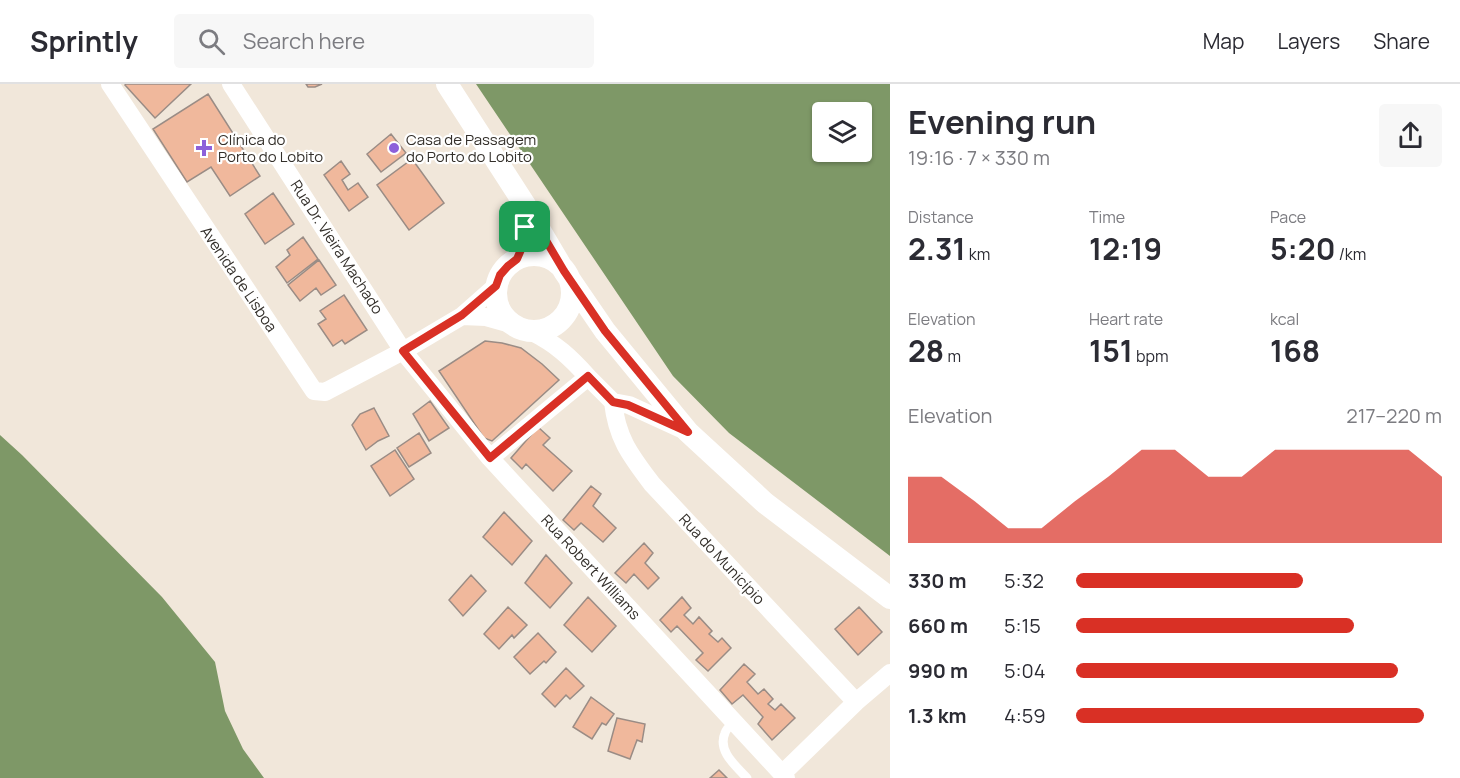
<!DOCTYPE html>
<html lang="en">
<head>
<meta charset="utf-8">
<style>
  body { margin:0; font-family:Manrope,sans-serif; background:#f7f7f7; color:#2b2b33; height:100vh; display:flex; flex-direction:column; font-size:22px; white-space:nowrap }
  * { box-sizing:border-box; margin:0 }
  p { font-size:20px; color:#7c7c81 }
  .icon { flex:none; width:33px; height:33px; fill:none; stroke:currentColor; stroke-width:2; stroke-linecap:round; stroke-linejoin:round }
  .map { position:relative; flex:1; overflow:hidden }
  .details { display:flex; flex-direction:column; background:#fff; width:570px }
  .details>* { flex:none }
  .tools { position:absolute; left:812px; top:18px; display:grid; gap:12px }
  .tools a { display:grid; place-items:center; width:60px; height:60px; border-radius:6px; background:#fff; box-shadow:0 2px 4px #0004; font-size:30px }
  .pin { position:absolute; display:grid; place-items:center; width:51px; height:51px; color:#fff; margin:-26px; border-radius:12px; box-shadow:0 3px 9px #0006 }
  .round { display:grid; place-items:center; flex:none; width:63px; height:63px; border-radius:6px; background:#f7f7f7 }
  .headline { display:flex; align-items:center; justify-content:space-between; height:102px; padding:0 18px }
  h1 { font-size:33px; font-weight:700; line-height:45px }
  .figures { display:grid; grid-template-columns:repeat(3,1fr); gap:9px; height:102px; padding:6px 18px }
  .figures div { display:grid; align-content:center }
  .figures b { font-size:30px; font-weight:700 }
  .figures small { font-size:16px; font-weight:400 }
  .figures p { font-size:16px }
  .chart { height:168px; padding:12px 18px }
  .chart p { display:flex; justify-content:space-between }
  .chart svg { width:100%; height:108px; margin-top:6px; fill:#d93025; opacity:.7 }
  ul { padding:0 18px; list-style:none; font-size:20px }
  li { display:grid; grid-template-columns:96px 72px 1fr; align-items:center; height:45px }
  li i { height:15px; border-radius:8px; background:#d93025 }
  header { display:flex; align-items:center; gap:36px; box-sizing:border-box; height:84px; padding:0 30px; background:#fff; border-bottom:2px solid #e1e1e2 }
  header strong { font-size:28px }
  nav { display:flex; gap:33px; margin-inline-start:auto; font-size:21px }
  .search { width:420px; height:54px; background:#f7f7f7; display:flex; align-items:center; gap:15px; box-sizing:border-box; padding:0 21px; border-radius:6px; color:#7c7c81; font-size:22px }
  main { display:flex; flex:1; min-height:0 }
  .map>svg:first-child { display:block }
  .water { fill:#7e9867; fill-rule:evenodd }
  .building { fill:#f0b89c; stroke:#9a8c85; stroke-width:1.5 }
  .lines { fill:none; stroke-linecap:round; stroke-linejoin:round }
  .service { stroke:#fff; stroke-width:9 }
  .minor { stroke:#fff; stroke-width:18 }
  .tertiary { stroke:#fff; stroke-width:22 }
  .route-casing { stroke:#fff; stroke-width:12 }
  .route { stroke:#d93025; stroke-width:8 }
  .poi-dot { fill:#8d60da; stroke:#fff; stroke-width:2 }
  .labels { text-anchor:middle; dominant-baseline:central; stroke-width:4.5; stroke-linejoin:round; paint-order:stroke }
  .poi-label { font-size:15px; fill:#332f2a; stroke:#fff; text-anchor:start }
  .street-label { font-size:15px; fill:#332f2a; stroke:#fff }
</style>
</head>
<body>
<header>
<strong>Sprintly</strong>
<div class="search"><svg class="icon" aria-label="search" viewBox="0 0 24 24"><circle cx="10" cy="10" r="6"/><path d="M15 15l6 6"/></svg>Search here</div>
<nav><a>Map</a><a>Layers</a><a>Share</a></nav>
</header>
<main>
<div class="map">
<svg width="890" height="694" viewBox="0 0 890 694">
  <rect width="100%" height="100%" fill="#f1e7da"/>
  <path class="water" d="M476,0H890V472L729,349L673,292ZM861,28V68H822V28Z
    M0,351L22,371L162,513L215,578L225,627L243,665L264,694H0Z"/>
  <path class="building" d="M126,0H191L155,34L125,1Z
    M306,0H322L315,3H308Z
    M208,10L260,92L230,112L211,83L187,98L153,45Z
    M391,50L406,69L381,88L367,70Z
    M412,75L444,119L409,146L377,101Z
    M341,77L350,90L342,96L348,106L358,99L368,113L349,127L324,91Z
    M273,109L294,140L265,160L245,130Z
    M303,153L318,175L287,199L276,183L290,171L287,166Z
    M319,176L336,201L321,211L316,204L300,217L288,201Z
    M344,211L367,246L345,260L342,256L333,262L318,240L326,235L320,227Z
    M485,257L502,259L521,264L542,280L559,296L492,357L484,354L439,287Z
    M430,317L449,344L429,357L413,330Z
    M374,324L389,352L378,357L366,366L352,341L360,330Z
    M538,343L550,354L543,361L572,387L553,407L526,380L522,385L511,374Z
    M419,349L431,369L409,383L397,364Z
    M395,366L414,395L390,412L371,382Z
    M591,402L601,410L593,422L616,444L603,458L581,439L574,446L563,436Z
    M504,428L532,457L512,481L483,453Z
    M644,459L653,469L645,479L659,494L648,505L634,490L626,499L615,489Z
    M546,471L572,499L550,524L525,499Z
    M471,491L486,507L463,532L449,516Z
    M588,513L616,542L592,568L564,541Z
    M682,513L691,524L684,531L693,540L699,533L712,547L709,550L718,558L722,554L731,564L708,587L696,576L703,569L677,542L671,548L660,536Z
    M508,523L527,541L514,554L512,551L499,565L484,550Z
    M859,523L882,548L858,571L835,545Z
    M538,549L556,568L546,579L544,577L530,590L514,573Z
    M744,580L755,590L747,598L758,610L764,605L773,615L768,620L775,626L781,620L795,634L772,656L758,640L763,633L743,611L732,620L720,606Z
    M566,584L584,602L570,615L566,611L555,623L542,610Z
    M591,613L614,630L606,641L602,639L592,655L573,643Z
    M617,634L645,640L642,658L637,656L630,675L608,667Z
    M719,686L727,694H710Z"/>
  <g class="lines">
    <path class="service" d="M734,638C731,641 726,645 725,649C717,667 736,682 747,694"/>
    <path class="minor" d="M110,0L314,307L325,308L403,267L462,232L496,202
      M231,0L403,267L490,374L786,694
      M462,232L486,233L511,240
      M532,248C556,260 570,273 588,293
      M613,318C617,355 631,372 652,400L856,618
      M490,374L588,293L613,318L629,321L688,348
      M782,690L856,618L890,589"/>
    <path class="tertiary" d="M447,0L525,121L564,187L605,247L688,348L765,419L890,514
      M496 209a38 38 0 1 1 76 0a38 38 0 1 1-76 0Z"/>
  </g>
  <g class="lines">
    <g class="route-casing">
      <path id="route" d="M525,121L564,187L605,247L688,348L628,321L613,318L588,292L490,374L403,267L462,231L496,202L500,191L508,182L517,175L523,161L525,143Z"/>
    </g>
    <use href="#route" class="route"/>
  </g>
  <g class="poi-dot">
    <path d="M201 55h6v6h6v6h-6v6h-6v-6h-6v-6h6z"/>
    <circle cx="394" cy="64" r="6"/>
  </g>
  <g class="labels">
    <g class="poi-label">
      <text x="218" y="55">Clínica do<tspan x="218" dy="17">Porto do Lobito</tspan></text>
      <text x="406" y="55">Casa de Passagem<tspan x="406" dy="17">do Porto do Lobito</tspan></text>
    </g>
    <g class="street-label">
      <text transform="translate(337 163) rotate(57)">Rua Dr. Vieira Machado</text>
      <text transform="translate(239 195) rotate(56)">Avenida de Lisboa</text>
      <text transform="translate(722 475) rotate(47)">Rua do Município</text>
      <text transform="translate(591 483) rotate(47)">Rua Robert Williams</text>
    </g>
  </g>
</svg>
<div class="tools">
<a><svg class="icon" aria-label="layers" viewBox="0 0 24 24"><path d="M12 4l9 5-9 5-9-5zM3 14l9 5 9-5"/></svg></a>
</div>
<div class="pin" style="left:525px;top:143px;background:#1e9e55"><svg class="icon" aria-label="arrive" viewBox="0 0 24 24"><path d="M6 21V4h12l-3 4 3 4H6"/></svg></div>
</div>
<section class="details">
<div class="headline"><div><h1>Evening run</h1><p>19:16 · 7 × 330 m</p></div><a class="round"><svg class="icon" aria-label="share" viewBox="0 0 24 24"><path d="M12 15V3M7 8l5-5 5 5M5 13v7h14v-7"/></svg></a></div>
<div class="figures">
<div><p>Distance</p><b>2.31<small> km</small></b></div>
<div><p>Time</p><b>12:19</b></div>
<div><p>Pace</p><b>5:20<small> /km</small></b></div>
</div>
<div class="figures">
<div><p>Elevation</p><b>28<small> m</small></b></div>
<div><p>Heart rate</p><b>151<small> bpm</small></b></div>
<div><p>kcal</p><b>168</b></div>
</div>
<div class="chart"><p><span>Elevation</span>217–220 m</p>
<svg viewBox="0 0 160 44" preserveAspectRatio="none"><path d="M0 44V17L10 17L20 27L30 38L40 38L50 27L60 17L70 6L80 6L90 17L100 17L110 6L120 6L130 6L140 6L150 6L160 17V44z"/></svg>
</div>
<ul>
<li><b>330 m</b>5:32<i style="width:62%"></i></li>
<li><b>660 m</b>5:15<i style="width:76%"></i></li>
<li><b>990 m</b>5:04<i style="width:88%"></i></li>
<li><b>1.3 km</b>4:59<i style="width:95%"></i></li>
</ul>
</section>
</main>
</body>
</html>
